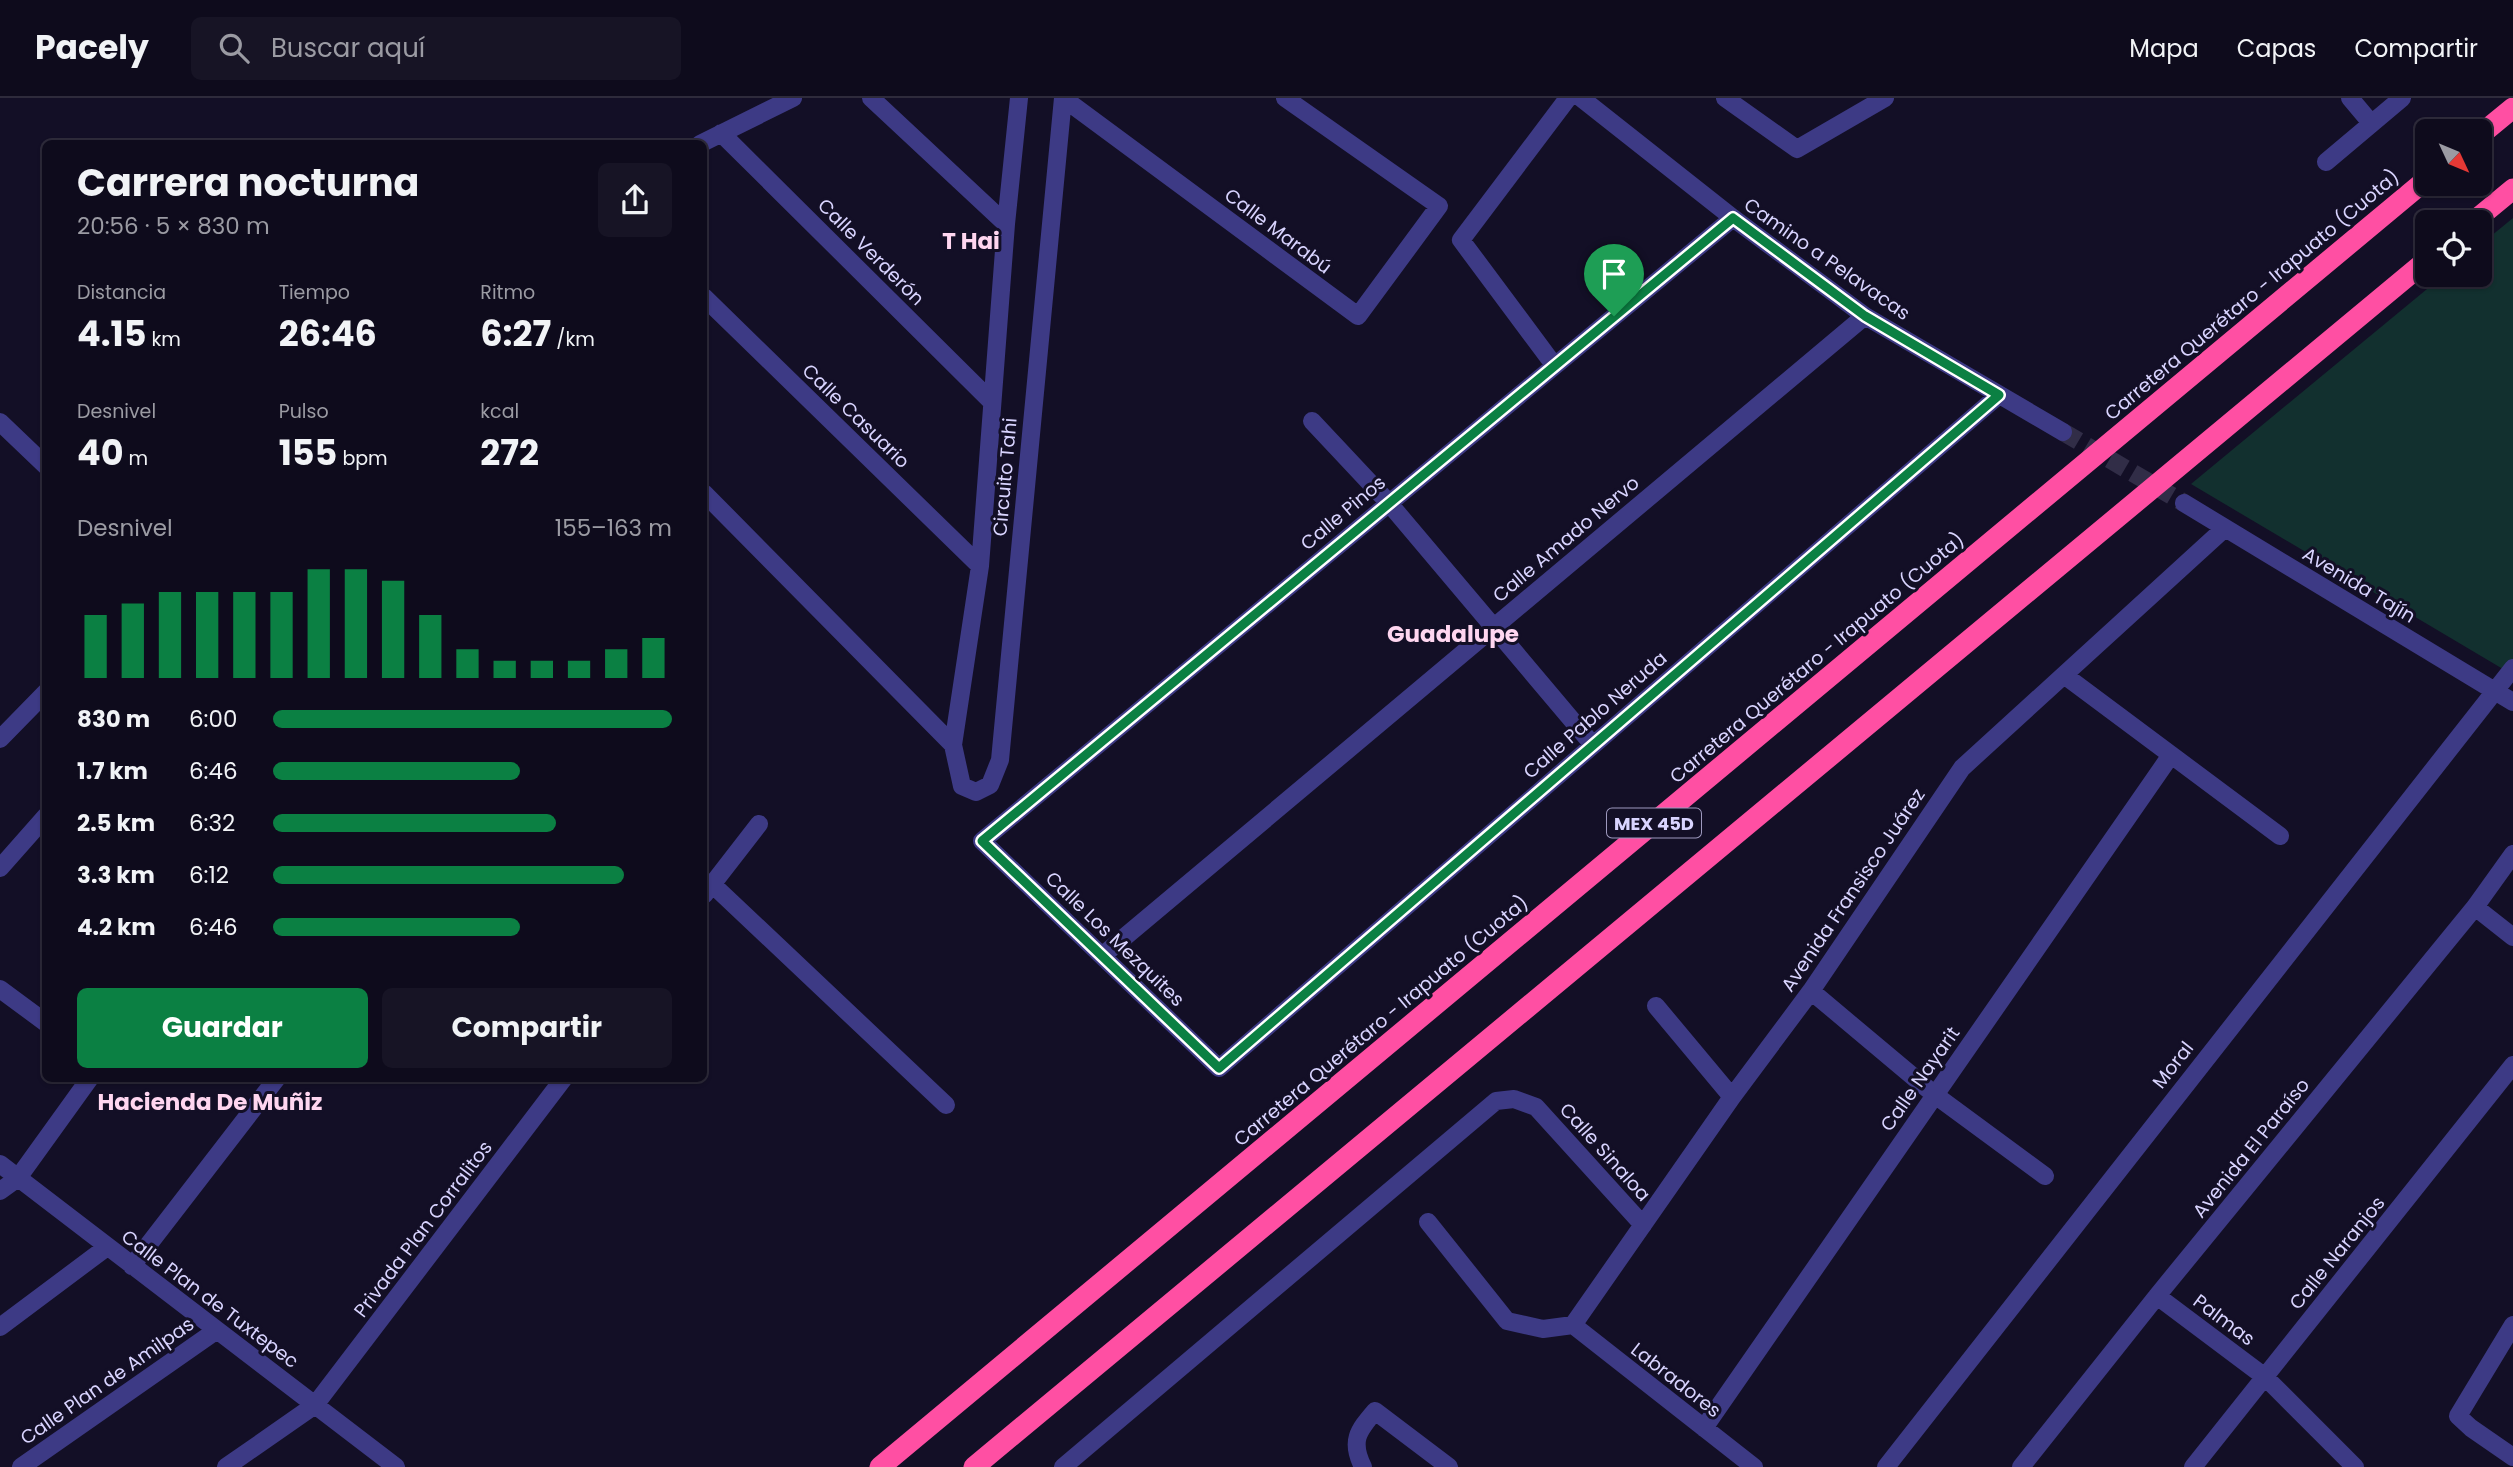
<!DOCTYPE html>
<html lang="es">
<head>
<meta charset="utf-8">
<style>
  body { margin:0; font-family:Poppins,sans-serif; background:#171425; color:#f1f3f6; height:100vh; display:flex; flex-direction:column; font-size:26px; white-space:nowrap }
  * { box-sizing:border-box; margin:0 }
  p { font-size:23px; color:#9b9ba3 }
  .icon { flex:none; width:38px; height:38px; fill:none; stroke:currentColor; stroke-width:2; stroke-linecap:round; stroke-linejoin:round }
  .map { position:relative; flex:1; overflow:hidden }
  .side { position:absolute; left:42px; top:42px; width:665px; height:942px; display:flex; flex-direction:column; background:#0e0b1c; border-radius:10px; box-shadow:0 2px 5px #0004,0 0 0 2px #2e2b3b }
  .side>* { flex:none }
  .needle { width:46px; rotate:134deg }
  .buttons { position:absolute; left:2415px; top:21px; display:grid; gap:14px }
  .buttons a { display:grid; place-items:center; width:77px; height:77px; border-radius:10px; background:#0e0b1c; box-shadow:0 2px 5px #0004,0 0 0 2px #2e2b3b; font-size:35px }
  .pin { position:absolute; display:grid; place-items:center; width:60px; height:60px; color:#fff; margin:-72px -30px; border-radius:50% 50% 50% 0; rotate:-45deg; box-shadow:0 0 7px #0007 }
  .pin .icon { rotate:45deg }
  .round { display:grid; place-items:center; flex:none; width:74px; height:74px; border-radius:10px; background:#171425 }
  .head { display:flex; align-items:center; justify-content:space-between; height:119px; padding:0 35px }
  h1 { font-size:38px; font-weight:700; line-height:52px }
  .figures { display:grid; grid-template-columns:repeat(3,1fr); gap:10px; height:119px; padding:7px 35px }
  .figures div { display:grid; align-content:center }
  .figures b { font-size:35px; font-weight:700 }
  .figures small { font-size:19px; font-weight:400 }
  .figures p { font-size:19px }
  .chart { height:196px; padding:14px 35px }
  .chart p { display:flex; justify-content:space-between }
  .chart svg { width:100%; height:126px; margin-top:7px; stroke:#0b8043; stroke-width:6 }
  .primary-button { display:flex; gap:14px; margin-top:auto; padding:14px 35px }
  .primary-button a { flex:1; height:80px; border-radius:10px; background:#0b8043; color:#fff; font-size:28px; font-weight:700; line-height:80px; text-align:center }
  .primary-button a+a { background:#171425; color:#f1f3f6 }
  ul { padding:0 35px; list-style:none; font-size:23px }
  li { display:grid; grid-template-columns:112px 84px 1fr; align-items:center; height:52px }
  li i { height:18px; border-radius:9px; background:#0b8043 }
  header { display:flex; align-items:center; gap:42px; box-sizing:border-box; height:98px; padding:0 35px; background:#0e0b1c; border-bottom:2px solid #2e2b3b }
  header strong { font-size:33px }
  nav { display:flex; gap:38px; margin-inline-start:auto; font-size:24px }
  .search { width:490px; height:63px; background:#171425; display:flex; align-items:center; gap:18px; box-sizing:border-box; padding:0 24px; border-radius:10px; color:#9b9ba3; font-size:26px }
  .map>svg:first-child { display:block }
  .green { fill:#12302f }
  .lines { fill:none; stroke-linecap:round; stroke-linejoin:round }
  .minor-tunnel { stroke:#312d47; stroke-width:18; stroke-dasharray:18 9; stroke-linecap:butt }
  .minor { stroke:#3d3a85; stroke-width:18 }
  .highway { stroke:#ff4fa3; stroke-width:21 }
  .route-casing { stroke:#fff; stroke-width:14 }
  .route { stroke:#0b8043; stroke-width:9 }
  .labels { text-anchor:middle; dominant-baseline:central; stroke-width:6; stroke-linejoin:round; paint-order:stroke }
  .shield { fill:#130f26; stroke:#9e99be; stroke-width:2 }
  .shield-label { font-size:18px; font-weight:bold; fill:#d9d4ff }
  .street-label { font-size:19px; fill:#d9d4ff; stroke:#130f26 }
  .quarter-label { font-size:23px; font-weight:bold; fill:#ffd6f0; stroke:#130f26 }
</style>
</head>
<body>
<header>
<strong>Pacely</strong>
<div class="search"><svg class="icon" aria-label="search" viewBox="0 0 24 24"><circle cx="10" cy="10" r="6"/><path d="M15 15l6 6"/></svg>Buscar aquí</div>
<nav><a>Mapa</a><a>Capas</a><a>Compartir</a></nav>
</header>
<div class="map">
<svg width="2513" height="1369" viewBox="0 0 2513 1369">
  <rect width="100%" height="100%" fill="#130f26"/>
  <path class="green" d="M2513,120V577L2191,386L2444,177H2480V147Z"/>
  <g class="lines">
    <path class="minor-tunnel" d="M2063,334L2184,405"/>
    <path class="minor" d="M871,0L1006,126
      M1019,0L1006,126L980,468L953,647L962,688L976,694L990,687L1000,662L1063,0
      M1063,0L1358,218L1439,108L1285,0
      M1581,0L1733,120L1865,218L2063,334
      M1725,0L1797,51L1885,0
      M2350,0L2371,25
      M721,35L991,303
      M700,46L793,0
      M2326,64L2402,0
      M1733,120L982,743L1219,970L1999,297
      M704,199L980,468
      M1554,267L1461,142L1568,0
      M1312,323L1388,404L1593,647
      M0,324L46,368
      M704,395L953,647
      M2184,405L2513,604
      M2064,577L2280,738
      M0,641L46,594
      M0,770L46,718
      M712,786L946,1007
      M704,797L759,726
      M2475,809L2513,839
      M1102,858L1865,218
      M0,891L46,925
      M1811,893L1935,997L2045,1078
      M1656,908L1732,999
      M0,1066L396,1369
      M0,1093L18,1080L90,980
      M1428,1124L1507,1223L1543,1231L1573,1227
      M132,1168L277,980
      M2157,1198L2265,1279L2355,1369
      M1573,1227L1732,999L1811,893L1962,670L2225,430
      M1573,1227L1754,1369
      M2513,1227L2458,1318L2471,1330L2513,1359
      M0,1229L107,1149
      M1704,1330L2171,657
      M21,1369L217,1232
      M226,1369L315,1307L564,980
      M1063,1369L1496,1003L1514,1001L1536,1009L1643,1127
      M1363,1369C1350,1343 1358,1333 1375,1313L1449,1369
      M1886,1369L2513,570
      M2021,1369L2157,1198L2475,809L2513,756
      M2193,1369L2513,967"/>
    <path class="highway" d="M2480,37L2513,10
      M2473,124L2513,91
      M880,1369L2427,81
      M974,1369L2427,162"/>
  </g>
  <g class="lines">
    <g class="route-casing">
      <path id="route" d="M1733,120L1865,218L1999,297L1219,970L982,743Z"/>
    </g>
    <use href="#route" class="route"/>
  </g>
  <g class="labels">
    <rect class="shield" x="1607" y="710.5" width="94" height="29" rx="5"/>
    <g class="shield-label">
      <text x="1654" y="725">MEX 45D</text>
    </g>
    <g class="street-label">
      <text transform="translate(1278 133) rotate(37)">Calle Marabú</text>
      <text transform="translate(871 154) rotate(45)">Calle Verderón</text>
      <text transform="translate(1827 161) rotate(35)">Camino a Pelavacas</text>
      <text transform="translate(2252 197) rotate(-40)">Carretera Querétaro - Irapuato (Cuota)</text>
      <text transform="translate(856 318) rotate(44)">Calle Casuario</text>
      <text transform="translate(1005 379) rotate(-85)">Circuito Tahi</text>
      <text transform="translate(1343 415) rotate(-40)">Calle Pinos</text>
      <text transform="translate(1566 441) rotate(-40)">Calle Amado Nervo</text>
      <text transform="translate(2359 487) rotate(31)">Avenida Tajín</text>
      <text transform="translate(1817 560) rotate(-40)">Carretera Querétaro - Irapuato (Cuota)</text>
      <text transform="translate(1595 617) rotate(-41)">Calle Pablo Neruda</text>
      <text transform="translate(1853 792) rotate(-56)">Avenida Fransisco Juárez</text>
      <text transform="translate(1115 841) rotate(44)">Calle Los Mezquites</text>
      <text transform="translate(1381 923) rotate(-40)">Carretera Querétaro - Irapuato (Cuota)</text>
      <text transform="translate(2173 967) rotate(-52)">Moral</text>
      <text transform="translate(1920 981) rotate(-55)">Calle Nayarit</text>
      <text transform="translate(2251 1050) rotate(-51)">Avenida El Paraíso</text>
      <text transform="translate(1605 1054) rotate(48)">Calle Sinaloa</text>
      <text transform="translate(423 1131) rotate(-53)">Privada Plan Corralitos</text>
      <text transform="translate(2337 1155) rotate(-51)">Calle Naranjos</text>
      <text transform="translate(210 1201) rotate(37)">Calle Plan de Tuxtepec</text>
      <text transform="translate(2224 1222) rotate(37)">Palmas</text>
      <text transform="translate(1676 1282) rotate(38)">Labradores</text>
      <text transform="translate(107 1283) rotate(-35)">Calle Plan de Amilpas</text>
    </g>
    <g class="quarter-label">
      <text x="971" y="143">T Hai</text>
      <text x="1453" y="536">Guadalupe</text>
      <text x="210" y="1004">Hacienda De Muñiz</text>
    </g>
  </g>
</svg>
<div class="buttons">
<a><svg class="needle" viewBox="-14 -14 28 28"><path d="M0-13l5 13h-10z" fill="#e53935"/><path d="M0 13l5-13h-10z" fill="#9b9ba3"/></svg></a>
<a><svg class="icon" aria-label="locate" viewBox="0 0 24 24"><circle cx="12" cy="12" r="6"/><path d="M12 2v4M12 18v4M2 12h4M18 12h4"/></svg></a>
</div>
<div class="pin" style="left:1614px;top:218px;background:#1e9e55"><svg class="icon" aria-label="arrive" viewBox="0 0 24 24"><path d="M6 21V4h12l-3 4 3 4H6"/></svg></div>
<section class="side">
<div class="head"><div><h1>Carrera nocturna</h1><p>20:56 · 5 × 830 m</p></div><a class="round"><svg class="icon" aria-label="share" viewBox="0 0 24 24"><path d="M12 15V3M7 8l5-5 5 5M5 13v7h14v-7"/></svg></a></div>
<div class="figures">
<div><p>Distancia</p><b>4.15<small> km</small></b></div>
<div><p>Tiempo</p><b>26:46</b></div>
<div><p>Ritmo</p><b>6:27<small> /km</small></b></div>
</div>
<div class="figures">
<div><p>Desnivel</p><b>40<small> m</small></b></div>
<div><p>Pulso</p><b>155<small> bpm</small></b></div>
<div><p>kcal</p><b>272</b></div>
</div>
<div class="chart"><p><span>Desnivel</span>155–163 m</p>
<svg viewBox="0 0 160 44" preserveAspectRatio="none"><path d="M5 44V22M15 44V18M25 44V14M35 44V14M45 44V14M55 44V14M65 44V6M75 44V6M85 44V10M95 44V22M105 44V34M115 44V38M125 44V38M135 44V38M145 44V34M155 44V30"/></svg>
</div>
<ul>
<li><b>830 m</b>6:00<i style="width:100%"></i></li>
<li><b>1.7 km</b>6:46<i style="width:62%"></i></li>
<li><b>2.5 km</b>6:32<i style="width:71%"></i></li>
<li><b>3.3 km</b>6:12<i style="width:88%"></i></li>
<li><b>4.2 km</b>6:46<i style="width:62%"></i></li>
</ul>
<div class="primary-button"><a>Guardar</a><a>Compartir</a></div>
</section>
</div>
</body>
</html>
